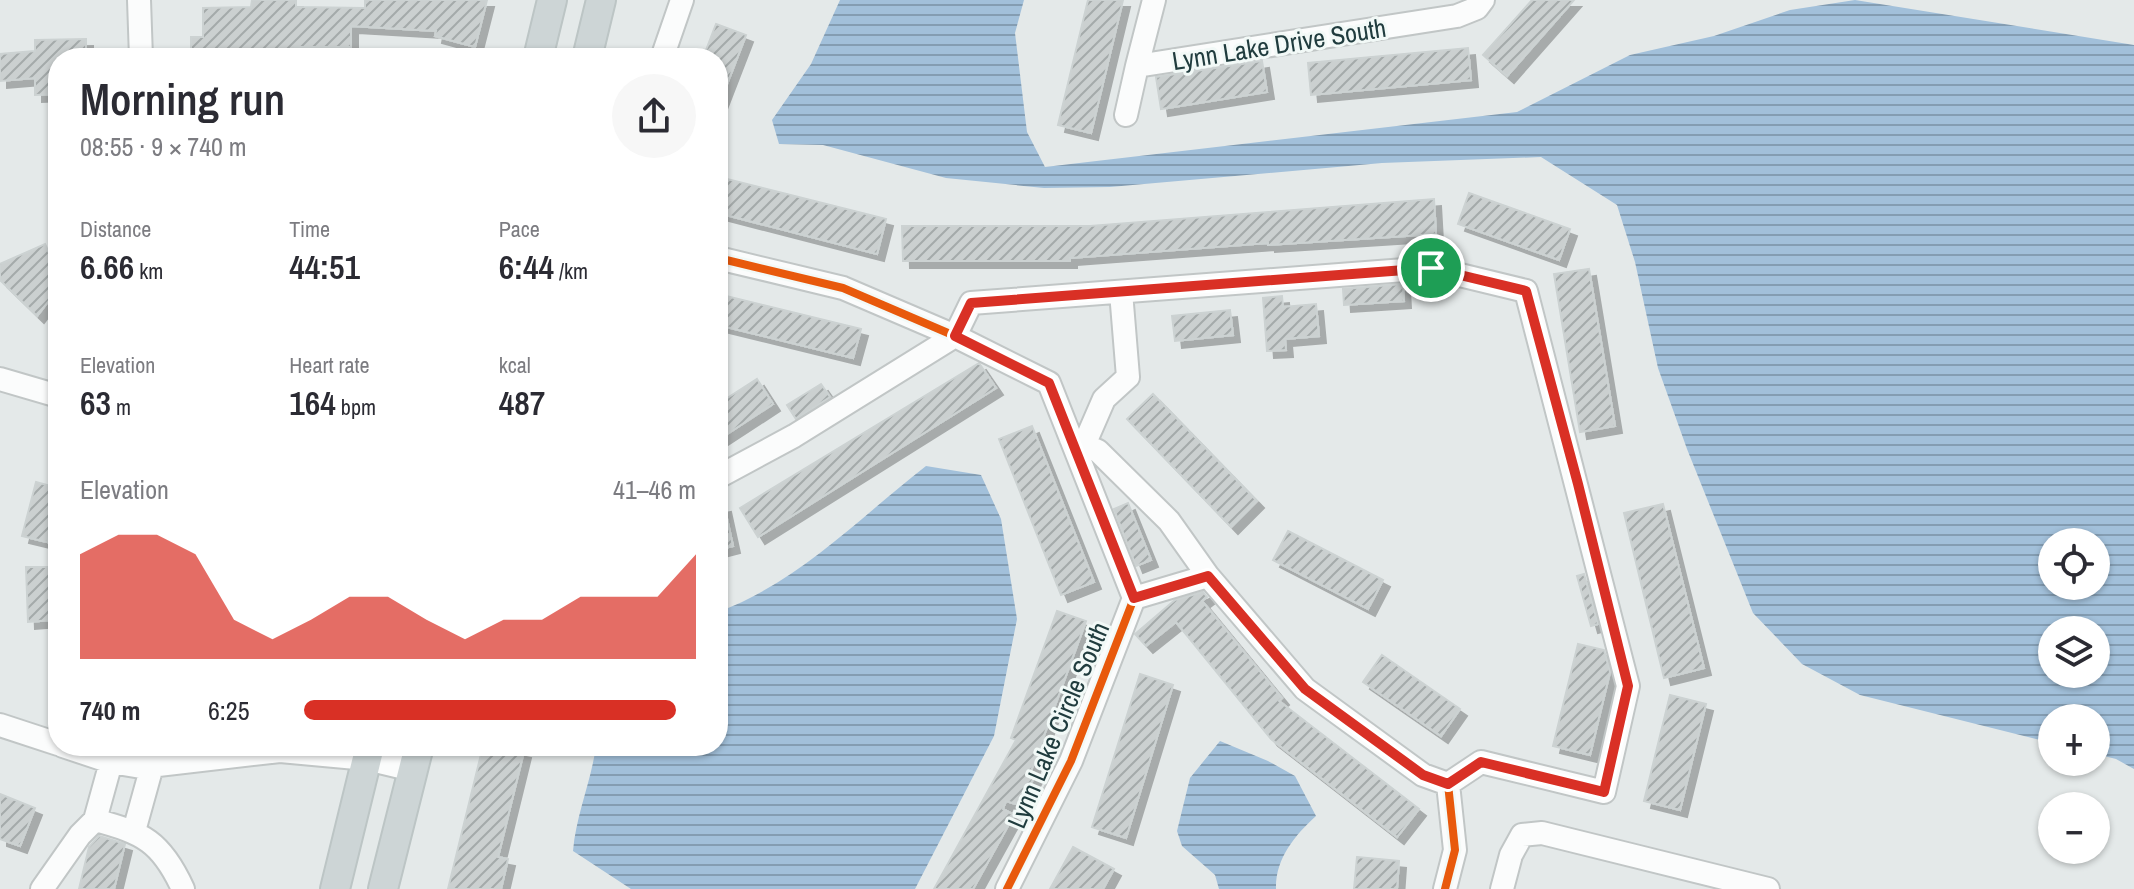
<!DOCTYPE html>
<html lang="en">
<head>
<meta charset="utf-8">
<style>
  body { margin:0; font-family:"Archivo Narrow",sans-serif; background:#f7f7f7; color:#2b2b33; height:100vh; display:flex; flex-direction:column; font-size:30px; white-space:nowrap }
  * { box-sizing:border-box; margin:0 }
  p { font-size:26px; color:#7c7c81 }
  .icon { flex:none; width:44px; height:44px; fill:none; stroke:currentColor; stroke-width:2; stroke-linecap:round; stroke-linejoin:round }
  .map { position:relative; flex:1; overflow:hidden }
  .panel { position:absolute; left:48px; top:48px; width:680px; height:708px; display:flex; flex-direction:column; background:#fff; border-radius:32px; box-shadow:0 2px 6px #0004 }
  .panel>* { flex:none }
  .buttons { position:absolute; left:2038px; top:528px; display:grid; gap:16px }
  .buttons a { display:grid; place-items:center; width:72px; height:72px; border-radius:50%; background:#fff; box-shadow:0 2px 6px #0004; font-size:40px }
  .pin { position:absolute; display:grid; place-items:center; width:68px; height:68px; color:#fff; margin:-34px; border:4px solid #fff; border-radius:50%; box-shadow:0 2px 8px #0007 }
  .round { display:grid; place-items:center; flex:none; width:84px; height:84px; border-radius:42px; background:#f7f7f7 }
  .overview { display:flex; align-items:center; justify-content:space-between; height:136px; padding:0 32px }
  h1 { font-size:44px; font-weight:600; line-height:60px }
  .figures { display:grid; grid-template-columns:repeat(3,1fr); gap:12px; height:136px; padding:8px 32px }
  .figures div { display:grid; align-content:center }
  .figures b { font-size:34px; font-weight:600 }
  .figures small { font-size:22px; font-weight:400 }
  .figures p { font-size:22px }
  .chart { height:224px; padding:16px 32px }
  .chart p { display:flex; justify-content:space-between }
  .chart svg { width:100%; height:144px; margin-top:8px; fill:#d93025; opacity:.7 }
  ul { padding:0 32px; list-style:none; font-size:26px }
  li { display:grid; grid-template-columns:128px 96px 1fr; align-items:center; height:60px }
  li i { height:20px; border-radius:10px; background:#d93025 }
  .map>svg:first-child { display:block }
  .water { fill:url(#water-rules); fill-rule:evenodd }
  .building { fill:url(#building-hatch); stroke:#ccd2d2; stroke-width:2; filter:url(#shadow) }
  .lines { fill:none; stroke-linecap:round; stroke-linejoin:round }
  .minor-casing { stroke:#c1c6c6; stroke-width:26 }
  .major-casing { stroke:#bcc5c5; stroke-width:32 }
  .minor { stroke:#fbfcfc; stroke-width:22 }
  .major { stroke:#cdd5d6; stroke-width:28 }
  .cycleway-casing { stroke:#f2f9f7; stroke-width:13 }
  .cycleway { stroke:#e8590c; stroke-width:8 }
  .route-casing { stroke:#fff; stroke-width:16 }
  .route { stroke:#d93025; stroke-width:10 }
  .labels { text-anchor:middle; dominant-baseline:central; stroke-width:6; stroke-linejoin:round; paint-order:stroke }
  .street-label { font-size:26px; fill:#203c3e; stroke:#f2f9f7 }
</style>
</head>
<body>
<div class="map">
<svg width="2134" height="889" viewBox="0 0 2134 889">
  <defs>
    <pattern id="water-rules" width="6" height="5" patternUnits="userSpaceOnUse" patternTransform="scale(2)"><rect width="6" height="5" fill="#a2c0da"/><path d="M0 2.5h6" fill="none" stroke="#849db2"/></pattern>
    <pattern id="building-hatch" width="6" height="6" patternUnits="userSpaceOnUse" patternTransform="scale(2)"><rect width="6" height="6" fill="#cbd0d0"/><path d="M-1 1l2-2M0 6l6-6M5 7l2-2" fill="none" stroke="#a4aaaa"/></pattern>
    <filter id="shadow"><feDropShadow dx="7" dy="7" stdDeviation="0" flood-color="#0004"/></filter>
  </defs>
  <rect width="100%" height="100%" fill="#e4e9e9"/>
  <path class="water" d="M840,0H1024L1015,33L1027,132L1045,167L1517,112L1630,55L1714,36L1790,10L1855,0L2134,45V769L2116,759L2096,754V718H2052V743L1860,695L1802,664L1753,613L1687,449L1658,368L1635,262L1617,205L1541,157L1382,163L1110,187L1044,188L946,178L823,145L779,144L772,120L811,64ZM2052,542H2096V586H2052ZM2052,630H2096V674H2052Z
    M926,466L981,475L1001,519L1017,619L994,736L915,889H631L573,851C576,815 591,782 596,746H718V612C799,582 859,518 926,466Z
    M1220,741L1268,761L1295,776L1316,816C1295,835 1275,859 1276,889H1219L1215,875L1182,846L1177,831L1190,778Z"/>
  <path class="building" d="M252,0H296V7L365,8V0H487L475,47L435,36L436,31L351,26V47H295L294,58H249V55H191V37H203V8L251,7Z
    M1088,0H1123L1091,133L1058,125Z
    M1532,0H1574L1507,76L1483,55Z
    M716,24L746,35L719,105L718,58H703Z
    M86,39V58H58V94L35,95V78L0,81V54L35,51V40Z
    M1468,48L1471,80L1311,95L1308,63Z
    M1262,61L1267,92L1161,109L1156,77Z
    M723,178L886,219L877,254L718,213V197Z
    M1469,193L1570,229L1559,260L1458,224Z
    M1434,199L1436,234L1268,245V243L1070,258V261H903L902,226H1090Z
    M45,244L58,273V299L51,298L37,316L0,280V264Z
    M1589,269L1615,426L1580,432L1554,274Z
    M1403,284L1404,301L1344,305L1343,289Z
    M718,294L861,329L853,358L718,325Z
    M1282,296L1283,307L1316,304L1319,336L1285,339L1286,350L1267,351L1263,298Z
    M1230,310L1233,335L1175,341L1172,316Z
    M979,363L996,388L758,537L740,508Z
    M757,379L773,404L718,440V404Z
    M821,384L830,397L796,419L787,405Z
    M1153,394L1257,501L1231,527L1127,419Z
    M1032,426L1094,582L1061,595L999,439Z
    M36,482L58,488V500L47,542L22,536Z
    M1128,503L1151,560L1136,566L1114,509Z
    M1663,504L1704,668L1664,678L1624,513Z
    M724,505L733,546L718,550V506Z
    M1288,531L1383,580L1368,609L1273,560Z
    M26,567H50L52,620L28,622Z
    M1584,574L1598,624L1591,626L1577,576Z
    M1203,592L1207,597L1202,601L1282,698L1279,701L1419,809L1397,837L1271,739L1176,622L1146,646L1135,634L1175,600Z
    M1057,611L1086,621L1031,771L1036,774L1019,805L1006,801L1003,809L1014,815L973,889H934L1016,740L1011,738Z
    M1578,644L1604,650L1610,672L1590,755L1553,746Z
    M1382,655L1460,709L1441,736L1363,682Z
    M1140,674L1173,685L1126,838L1092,827Z
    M1670,695L1706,704L1680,810L1644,801Z
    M483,746H501L524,751L498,857L508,859L501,889H448Z
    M0,794L35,808L20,846L0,839Z
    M99,836L125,844L114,889H79L89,847Z
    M1073,847L1114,869L1103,889H1050Z
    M1357,857L1399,861L1397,889H1354Z"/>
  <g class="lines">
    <g class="minor-casing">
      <path id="minor" d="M139,0L141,58
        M1154,0L1137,66L1457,16L1477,8L1483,0
        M662,58L682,0
        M1126,115L1137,66
        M718,258L843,288L955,336L971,303L1431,268L1526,291L1628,686L1604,792L1481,762L1448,784
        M0,379L58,396
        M1071,439L1098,451L1169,521L1208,576
        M1084,445L1104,399L1128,377L1121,292
        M718,477L794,436L955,336L1049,383L1134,598
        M0,725L58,744
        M63,746L111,762L141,767L280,751L367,759L413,770
        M111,747V762L95,820C143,833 161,841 183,889
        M134,831L152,766
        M42,889L80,835L95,820
        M1007,889L1071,761L1134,598L1208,576L1305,689L1423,775L1448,784L1455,850L1445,889
        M1502,889L1511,855L1522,835L1542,833L1768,889"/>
    </g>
    <g class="major-casing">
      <path id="major" d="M538,58L552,0
        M587,58L601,0
        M335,889L370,746
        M383,889L419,746"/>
    </g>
    <use href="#minor" class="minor"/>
    <use href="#major" class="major"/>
    <g class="cycleway-casing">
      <path id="cycleway" d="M718,258L843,288L955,336L971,303L1431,268L1526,291L1628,686L1604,792L1481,762L1448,784
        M1007,889L1071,761L1134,598L1208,576L1305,689L1423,775L1448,784L1455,850L1445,889"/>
    </g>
    <use href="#cycleway" class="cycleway"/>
  </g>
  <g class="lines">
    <g class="route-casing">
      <path id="route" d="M1431,268L1526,291L1578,484L1628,686L1604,792L1481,762L1448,784L1423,775L1305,689L1208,576L1134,598L1049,383L955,336L971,303Z"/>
    </g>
    <use href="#route" class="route"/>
  </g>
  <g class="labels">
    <g class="street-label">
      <text transform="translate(1279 44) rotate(-9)">Lynn Lake Drive South</text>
      <text transform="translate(1058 725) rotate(-67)">Lynn Lake Circle South</text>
    </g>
  </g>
</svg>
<div class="buttons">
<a><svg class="icon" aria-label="locate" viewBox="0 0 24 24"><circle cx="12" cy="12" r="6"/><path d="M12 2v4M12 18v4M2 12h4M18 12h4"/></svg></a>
<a><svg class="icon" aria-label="layers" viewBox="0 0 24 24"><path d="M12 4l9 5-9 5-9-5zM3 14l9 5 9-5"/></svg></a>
<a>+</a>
<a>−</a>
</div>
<div class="pin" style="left:1431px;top:268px;background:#1e9e55"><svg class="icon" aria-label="arrive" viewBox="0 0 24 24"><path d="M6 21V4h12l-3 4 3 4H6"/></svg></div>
<section class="panel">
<div class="overview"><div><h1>Morning run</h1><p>08:55 · 9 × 740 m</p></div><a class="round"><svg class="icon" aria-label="share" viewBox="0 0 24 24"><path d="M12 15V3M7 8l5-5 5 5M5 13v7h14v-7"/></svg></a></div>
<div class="figures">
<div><p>Distance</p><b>6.66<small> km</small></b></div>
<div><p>Time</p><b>44:51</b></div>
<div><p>Pace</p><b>6:44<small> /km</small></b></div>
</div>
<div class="figures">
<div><p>Elevation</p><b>63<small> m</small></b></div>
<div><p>Heart rate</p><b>164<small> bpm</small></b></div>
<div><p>kcal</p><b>487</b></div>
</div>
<div class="chart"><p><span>Elevation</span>41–46 m</p>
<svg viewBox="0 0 160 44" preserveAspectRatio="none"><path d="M0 44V12L10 6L20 6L30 12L40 32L50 38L60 32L70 25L80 25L90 32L100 38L110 32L120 32L130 25L140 25L150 25L160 12V44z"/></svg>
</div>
<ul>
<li><b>740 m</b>6:25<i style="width:95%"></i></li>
</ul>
</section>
</div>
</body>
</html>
